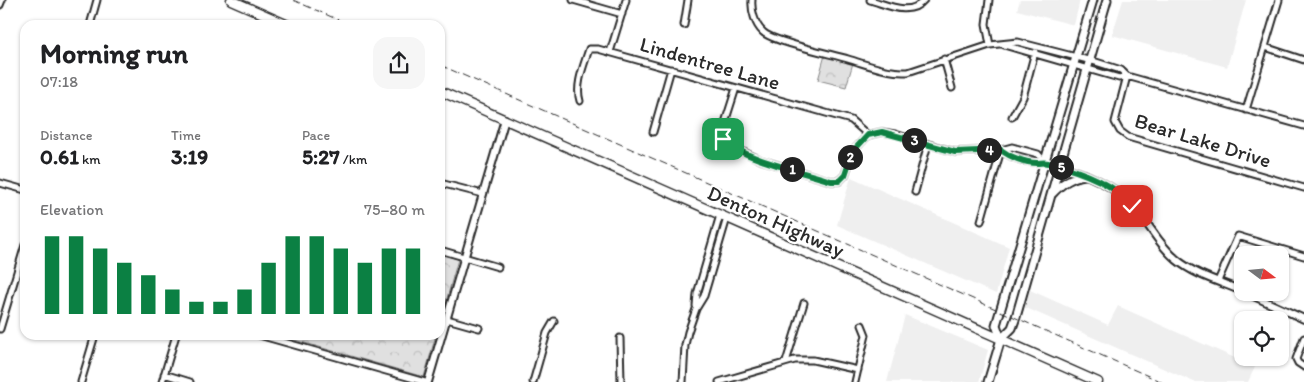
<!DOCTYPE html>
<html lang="en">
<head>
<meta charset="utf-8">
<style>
  body { margin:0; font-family:Itim,sans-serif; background:#f6f6f6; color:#202124; height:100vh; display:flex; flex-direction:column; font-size:19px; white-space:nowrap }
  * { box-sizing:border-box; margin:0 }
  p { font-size:16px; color:#757577 }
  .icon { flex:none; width:28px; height:28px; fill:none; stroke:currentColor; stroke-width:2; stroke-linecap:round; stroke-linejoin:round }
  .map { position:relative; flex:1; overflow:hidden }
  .sheet { position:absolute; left:20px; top:20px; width:425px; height:320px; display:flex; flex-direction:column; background:#fff; border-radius:15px; box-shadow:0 1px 4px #0004 }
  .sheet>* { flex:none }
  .needle { width:32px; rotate:106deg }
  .tools { position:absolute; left:1234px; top:246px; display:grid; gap:10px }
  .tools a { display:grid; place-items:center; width:55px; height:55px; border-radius:10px; background:#fff; box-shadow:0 1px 4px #0004; font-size:25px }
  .pin { position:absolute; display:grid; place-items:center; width:42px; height:42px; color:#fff; margin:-21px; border-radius:10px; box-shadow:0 2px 8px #0006 }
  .km { position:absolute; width:25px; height:25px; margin:-12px; border-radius:50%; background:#222; color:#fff; font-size:14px; line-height:25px; text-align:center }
  .round { display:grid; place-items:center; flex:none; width:52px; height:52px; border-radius:15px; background:#f6f6f6 }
  .headline { display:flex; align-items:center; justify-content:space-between; height:85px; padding:0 20px }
  h1 { font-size:28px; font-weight:800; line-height:38px }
  .metrics { display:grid; grid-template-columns:repeat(3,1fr); gap:8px; height:85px; padding:5px 20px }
  .metrics div { display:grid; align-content:center }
  .metrics b { font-size:21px; font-weight:800 }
  .metrics small { font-size:14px; font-weight:400 }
  .metrics p { font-size:14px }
  .chart { height:140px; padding:10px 20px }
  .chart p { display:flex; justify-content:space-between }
  .chart svg { width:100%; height:90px; margin-top:5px; stroke:#0b8043; stroke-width:6 }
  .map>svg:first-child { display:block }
  .built { fill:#efefef }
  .park { fill:url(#park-crowns); stroke:#868686 }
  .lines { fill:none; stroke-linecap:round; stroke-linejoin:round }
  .minor-casing { stroke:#2b2b2b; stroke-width:9 }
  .tertiary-casing { stroke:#2b2b2b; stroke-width:10 }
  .secondary-casing { stroke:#2b2b2b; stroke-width:11 }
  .primary-casing { stroke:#2b2b2b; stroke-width:11 }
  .minor { stroke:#fff; stroke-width:5 }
  .tertiary { stroke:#fff; stroke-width:6 }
  .secondary { stroke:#fff; stroke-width:7 }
  .primary { stroke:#fff; stroke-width:8 }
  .rail { stroke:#2b2b2b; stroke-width:1; stroke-dasharray:8 4; stroke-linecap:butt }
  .route-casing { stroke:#fff; stroke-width:10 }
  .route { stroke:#0b8043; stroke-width:6 }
  .labels { text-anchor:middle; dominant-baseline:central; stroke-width:4.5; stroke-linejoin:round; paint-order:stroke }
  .street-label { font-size:21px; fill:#2b2b2b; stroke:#fff }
</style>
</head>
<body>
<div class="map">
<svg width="1304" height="382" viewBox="0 0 1304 382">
  <defs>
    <pattern id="park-crowns" width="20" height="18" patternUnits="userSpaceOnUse" patternTransform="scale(1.25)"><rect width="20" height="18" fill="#e0e0e0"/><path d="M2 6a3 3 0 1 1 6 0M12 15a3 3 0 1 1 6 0" fill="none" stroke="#c0c0c0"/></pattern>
  </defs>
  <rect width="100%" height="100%" fill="#fff"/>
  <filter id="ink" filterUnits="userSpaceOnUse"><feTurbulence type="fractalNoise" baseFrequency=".02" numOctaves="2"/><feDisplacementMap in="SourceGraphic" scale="10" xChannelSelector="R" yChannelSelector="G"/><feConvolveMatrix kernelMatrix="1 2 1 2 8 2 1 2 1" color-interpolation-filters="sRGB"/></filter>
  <g filter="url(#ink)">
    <path class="built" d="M1020,0H1080L1074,25L1017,10Z
      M1123,0H1246L1227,67L1112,35Z
      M851,177L1009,247L996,294L837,225Z
      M1030,290L1108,325L1118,306L1255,367L1248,382H1194L1024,307Z
      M905,315L988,350L979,382H887Z"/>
    <path class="park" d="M825,55L853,63L846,87L818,80Z
      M440,254L458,259L440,323Z
      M285,335H436L424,377L284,337Z"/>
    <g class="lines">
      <g class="minor-casing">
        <path id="minor" d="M573,0L622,14
          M752,0C751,10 755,25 763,32C773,42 831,54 848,59C862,63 877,69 892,71C898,72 903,72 908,72L990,45L1018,42L1096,62L1121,70L1127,76L1304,126
          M870,0C888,5 910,17 924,0
          M989,0L986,24L990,45
          M0,5L2,0
          M90,25L97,0
          M267,25L269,17
          M684,25L688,0
          M1004,45L1119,78L1127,76
          M1265,47L1304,60
          M610,52L626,0
          M944,59L952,88
          M1127,76L1115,122L1120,131L1128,137L1304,188
          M736,88L722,132L723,139L729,145L761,160L831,181H839L845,175L851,157L855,149L868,135L882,132L895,134L955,152L1001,150L1012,147L1038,154L1045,162
          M580,101C575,85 584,65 589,49H598L851,120L868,135
          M1246,110L1279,0
          M1012,117L1023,97L1035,52
          M653,132L671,69
          M1001,150C1013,159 1030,164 1045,162
          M0,183L25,190
          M440,183L483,194
          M915,192L928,144
          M981,221L1001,150
          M440,250L498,267
          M1218,281L1238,236L1304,256
          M696,306L697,294L720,215
          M447,319L479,328
          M0,329L25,245
          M259,335L425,382
          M620,338L621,382
          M1304,338L1296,359L1298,363L1304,367
          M786,362L804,303
          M164,374L190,382
          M81,382L95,335
          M162,382L176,335
          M533,382L547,333L554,321
          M683,382L685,345L688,332L696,309L704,296L727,218
          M719,382L795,360H813L858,370
          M855,382L866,335L862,325"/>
      </g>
      <g class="tertiary-casing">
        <path id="tertiary" d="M1045,162C1075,170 1105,179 1128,201C1147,218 1156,243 1177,260C1195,275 1221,282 1242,291
          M1245,292L1304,319
          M428,382L505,119"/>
      </g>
      <g class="secondary-casing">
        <path id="secondary" d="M1052,194C1062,183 1071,177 1085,175
          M1001,339L1012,328L1016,317L1107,0
          M1001,339L996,325L1093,0
          M988,382L1001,339"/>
      </g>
      <g class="primary-casing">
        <path id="primary" d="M231,0L288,25
          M440,91L1098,382"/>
      </g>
      <use href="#minor" class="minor"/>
      <use href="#tertiary" class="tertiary"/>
      <use href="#secondary" class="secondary"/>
      <use href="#primary" class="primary"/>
      <path class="rail" d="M293,0L350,25
        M440,65L1162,382"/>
    </g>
  </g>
  <g class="lines" filter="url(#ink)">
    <g class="route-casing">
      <path id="route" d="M723,139C741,159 804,172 831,181H839L845,175L851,157L855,149L868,135L882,132L955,152L1001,150C1010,157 1025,163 1037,163C1041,163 1044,162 1048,163C1078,170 1113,182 1132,206"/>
    </g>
    <use href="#route" class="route"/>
  </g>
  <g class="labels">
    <g class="street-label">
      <text transform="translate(710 63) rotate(16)">Lindentree Lane</text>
      <text transform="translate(1203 140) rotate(17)">Bear Lake Drive</text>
      <text transform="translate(776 221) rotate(24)">Denton Highway</text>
    </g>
  </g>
</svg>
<div class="tools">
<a><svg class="needle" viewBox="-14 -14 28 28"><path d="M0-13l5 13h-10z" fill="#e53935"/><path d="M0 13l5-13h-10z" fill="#757577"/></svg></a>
<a><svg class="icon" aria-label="locate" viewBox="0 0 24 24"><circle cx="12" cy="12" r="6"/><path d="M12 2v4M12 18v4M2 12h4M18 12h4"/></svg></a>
</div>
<div class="pin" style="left:723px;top:139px;background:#1e9e55"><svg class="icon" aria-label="arrive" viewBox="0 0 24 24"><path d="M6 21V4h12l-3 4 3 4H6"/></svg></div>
<div class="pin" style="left:1132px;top:206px;background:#d93025"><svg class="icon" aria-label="check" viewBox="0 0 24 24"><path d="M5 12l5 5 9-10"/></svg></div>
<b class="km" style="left:792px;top:169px">1</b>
<b class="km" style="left:850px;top:157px">2</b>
<b class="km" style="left:914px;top:140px">3</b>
<b class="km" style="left:989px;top:150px">4</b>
<b class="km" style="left:1061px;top:167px">5</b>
<section class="sheet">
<div class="headline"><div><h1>Morning run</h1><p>07:18</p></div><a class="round"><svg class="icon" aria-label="share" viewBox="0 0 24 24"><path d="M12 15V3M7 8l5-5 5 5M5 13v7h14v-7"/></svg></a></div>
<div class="metrics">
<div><p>Distance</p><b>0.61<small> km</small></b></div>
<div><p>Time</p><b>3:19</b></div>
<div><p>Pace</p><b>5:27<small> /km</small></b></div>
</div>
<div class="chart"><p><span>Elevation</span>75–80 m</p>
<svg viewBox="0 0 160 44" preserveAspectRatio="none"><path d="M5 44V6M15 44V6M25 44V12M35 44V19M45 44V25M55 44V32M65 44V38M75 44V38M85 44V32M95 44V19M105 44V6M115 44V6M125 44V12M135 44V19M145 44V12M155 44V12"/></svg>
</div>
</section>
</div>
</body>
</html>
